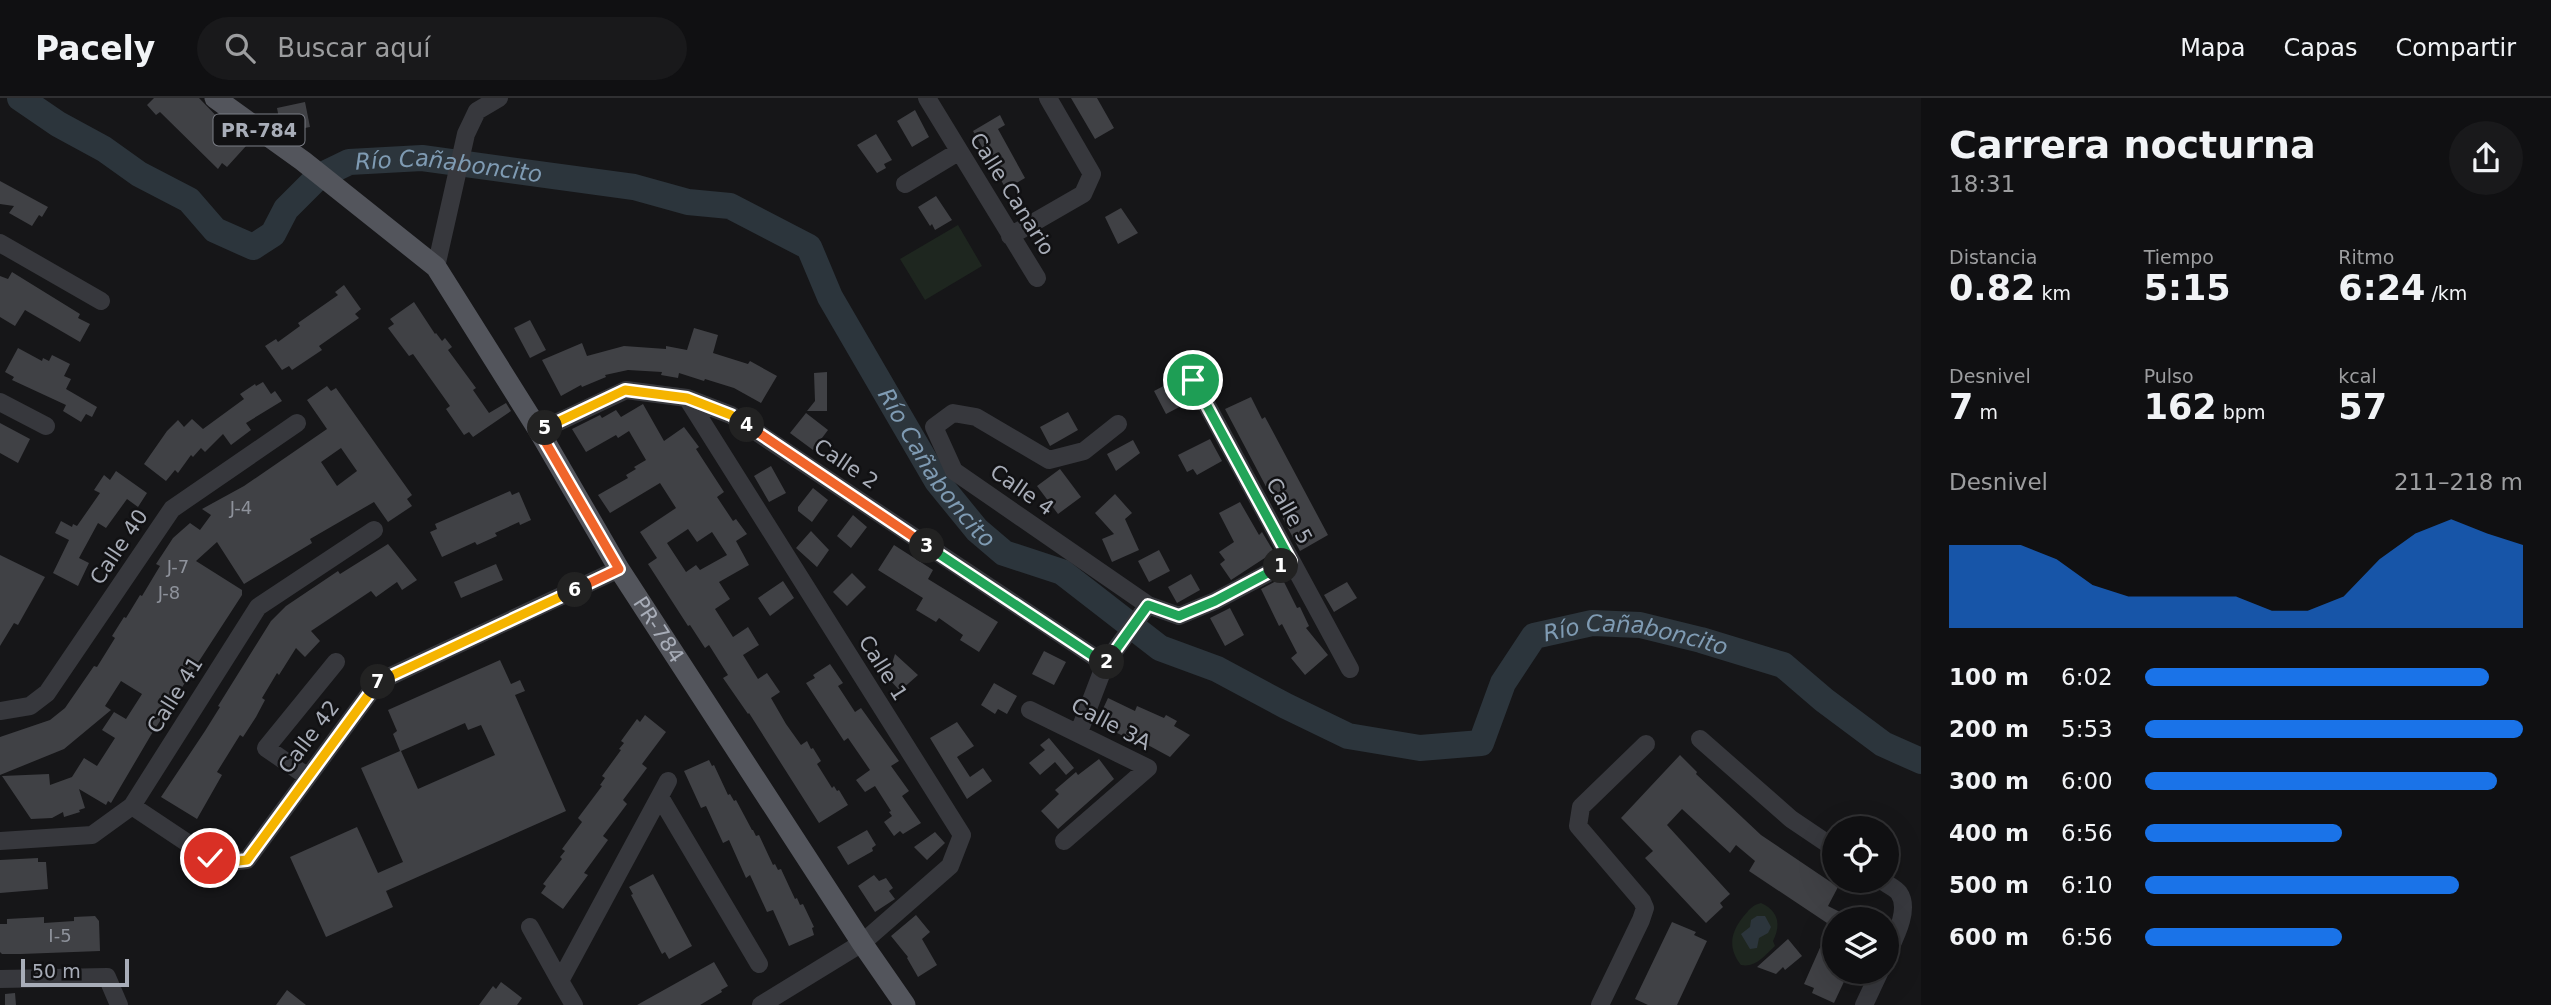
<!DOCTYPE html>
<html lang="es">
<head>
<meta charset="utf-8">
<style>
  body { margin:0; font-family:"DejaVu Sans",sans-serif; background:#19191b; color:#f1f3f6; height:100vh; display:flex; flex-direction:column; font-size:26px; white-space:nowrap }
  * { box-sizing:border-box; margin:0 }
  p { font-size:23px; color:#9c9d9f }
  .icon { flex:none; width:38px; height:38px; fill:none; stroke:currentColor; stroke-width:2; stroke-linecap:round; stroke-linejoin:round }
  .map { position:relative; flex:1; overflow:hidden }
  .side { display:flex; flex-direction:column; background:#101012; width:630px }
  .side>* { flex:none }
  .buttons { position:absolute; left:1822px; top:718px; display:grid; gap:14px }
  .buttons a { display:grid; place-items:center; width:77px; height:77px; border-radius:50%; background:#101012; box-shadow:0 7px 28px #0002,0 0 0 2px #303032; font-size:35px }
  .scale { position:absolute; left:21px; bottom:18px; width:108px; box-sizing:border-box; padding-left:7px; border:4px solid #a8adb8; border-top:0; font-size:19px; line-height:24px; white-space:nowrap; color:#a8adb8; -webkit-text-stroke:5px #111113; paint-order:stroke }
  .pin { position:absolute; display:grid; place-items:center; width:60px; height:60px; color:#fff; margin:-30px; border:4px solid #fff; border-radius:50%; box-shadow:0 2px 7px #0007 }
  .km { position:absolute; width:35px; height:35px; margin:-18px; border-radius:50%; background:#222; color:#fff; font-size:19px; line-height:35px; text-align:center }
  .round { display:grid; place-items:center; flex:none; width:74px; height:74px; border-radius:37px; background:#19191b }
  .summary { display:flex; align-items:center; justify-content:space-between; height:119px; padding:0 28px }
  h1 { font-size:38px; font-weight:700; line-height:52px }
  .metrics { display:grid; grid-template-columns:repeat(3,1fr); gap:10px; height:119px; padding:7px 28px }
  .metrics div { display:grid; align-content:center }
  .metrics b { font-size:35px; font-weight:700 }
  .metrics small { font-size:19px; font-weight:400 }
  .metrics p { font-size:19px }
  .chart { height:196px; padding:14px 28px }
  .chart p { display:flex; justify-content:space-between }
  .chart svg { width:100%; height:126px; margin-top:7px; fill:#1a73e8; opacity:.7 }
  ul { padding:0 28px; list-style:none; font-size:23px }
  li { display:grid; grid-template-columns:112px 84px 1fr; align-items:center; height:52px }
  li i { height:18px; border-radius:9px; background:#1a73e8 }
  header { display:flex; align-items:center; gap:42px; box-sizing:border-box; height:98px; padding:0 35px; background:#101012; border-bottom:2px solid #303032 }
  header strong { font-size:33px }
  nav { display:flex; gap:38px; margin-inline-start:auto; font-size:24px }
  .search { width:490px; height:63px; background:#19191b; display:flex; align-items:center; gap:18px; box-sizing:border-box; padding:0 24px; border-radius:38px; color:#9c9d9f; font-size:26px }
  main { display:flex; flex:1; min-height:0 }
  .map>svg:first-child { display:block }
  .green { fill:#1e261f }
  .water { fill:#2c353c }
  .lines { fill:none; stroke-linecap:round; stroke-linejoin:round }
  .river { stroke:#2c353c; stroke-width:26 }
  .building { fill:#404145; fill-rule:evenodd }
  .minor { stroke:#37383d; stroke-width:18 }
  .major { stroke:#53555c; stroke-width:21 }
  .split-1-casing { stroke:#fff; stroke-width:14 }
  .split-2-casing { stroke:#fff; stroke-width:14 }
  .split-3-casing { stroke:#fff; stroke-width:14 }
  .split-4-casing { stroke:#fff; stroke-width:14 }
  .split-5-casing { stroke:#fff; stroke-width:14 }
  .split-6-casing { stroke:#fff; stroke-width:14 }
  .split-7-casing { stroke:#fff; stroke-width:14 }
  .split-8-casing { stroke:#fff; stroke-width:14 }
  .split-1 { stroke:#22a559; stroke-width:9 }
  .split-2 { stroke:#22a559; stroke-width:9 }
  .split-3 { stroke:#22a559; stroke-width:9 }
  .split-4 { stroke:#f0652b; stroke-width:9 }
  .split-5 { stroke:#f5b400; stroke-width:9 }
  .split-6 { stroke:#f0652b; stroke-width:9 }
  .split-7 { stroke:#f5b400; stroke-width:9 }
  .split-8 { stroke:#f5b400; stroke-width:9 }
  .labels { text-anchor:middle; dominant-baseline:central; stroke-width:5; stroke-linejoin:round; paint-order:stroke }
  .number-label { font-size:18px; fill:#8e929b }
  .shield { fill:#111113; stroke:#7b7e86; stroke-width:2 }
  .shield-label { font-size:19px; font-weight:bold; fill:#a8adb8 }
  .street-label { font-size:21px; fill:#a8adb8; stroke:#111113 }
  .water-label { font-size:23px; font-style:italic; fill:#7f9bb3; stroke:#111113 }
</style>
</head>
<body>
<header>
<strong>Pacely</strong>
<div class="search"><svg class="icon" aria-label="search" viewBox="0 0 24 24"><circle cx="10" cy="10" r="6"/><path d="M15 15l6 6"/></svg>Buscar aquí</div>
<nav><a>Mapa</a><a>Capas</a><a>Compartir</a></nav>
</header>
<main>
<div class="map">
<svg width="1921" height="907" viewBox="0 0 1921 907">
  <rect width="100%" height="100%" fill="#161618"/>
  <path class="green" d="M958,127L982,168L925,202L900,161Z
    M1761,805C1779,813 1781,827 1773,843L1775,848C1765,857 1756,870 1741,867C1728,851 1730,835 1743,819C1749,812 1752,807 1761,805Z"/>
  <path class="water" d="M1757,818H1765L1771,829L1768,835L1759,840L1757,850L1750,851L1741,836L1750,829L1751,822Z"/>
  <g class="lines">
    <path class="river" id="s1" d="M20,0L58,26L104,51L139,76L189,102L215,132L253,149L273,136L286,111L318,79L349,64L422,60L634,89L688,104L730,108L809,149L830,199L937,383L977,432L1004,455L1062,474L1160,550L1217,571L1286,608L1348,638L1420,650L1481,645L1503,585L1534,538L1592,525L1640,527L1701,542L1783,567L1824,602L1883,646L1921,663"/>
  </g>
  <path class="building" d="M154,0H199L226,28L228,26L247,39L242,45L246,48L227,69L222,65L218,71L160,14L156,17L147,7Z
    M1071,0H1097L1114,30L1095,41Z
    M305,4L310,29L284,34L281,31L277,10Z
    M915,12L929,39L912,49L897,23Z
    M1000,17L1005,27L998,31L1025,80L1006,91L973,33Z
    M876,36L892,62L884,66L886,70L877,75L857,47Z
    M0,83L48,109L42,119L39,117L32,128L9,115L14,108L0,106Z
    M936,98L952,122L935,132L932,126L930,128L918,109Z
    M1121,110L1138,135L1118,146L1105,119Z
    M12,174L80,216L78,220L90,226L80,244L25,212L15,228L0,219V178L8,181Z
    M344,187L361,211L355,216L359,220L319,248L322,252L292,272L289,268L282,272L265,248L276,241L278,244L300,228L298,225L338,197L335,194Z
    M414,204L435,236L436,235L442,243L445,240L452,249L448,252L476,290L473,292L489,315L506,305L511,313L473,339L469,334L464,337L446,311L450,308L413,256L409,258L388,230L394,226L390,221Z
    M530,222L546,252L530,260L514,230Z
    M694,230L718,237L713,255L748,266L750,263L777,278L761,305L734,290L705,281L704,283L679,275L678,280L661,277L662,274L628,272L605,277L606,279L582,289L581,287L561,298L542,262L582,245L587,258L624,248L666,251V248L687,252Z
    M18,250L42,263L43,260L49,263L52,257L70,266L64,278L71,281L66,291L97,309L92,319L86,316L81,324L63,313L66,307L12,282L14,279L5,274Z
    M827,274V313H807L815,303L814,275Z
    M1177,281L1189,304L1166,316L1154,293Z
    M263,284L271,296L275,293L282,303L246,325L251,332L231,347L223,336L205,354L201,350L193,359L191,357L178,375L175,372L166,383L144,366L167,333L178,322L184,329L192,321L203,331L244,301L240,296L255,286L256,288Z
    M327,288L331,293L336,290L392,369L412,397L407,401L412,408L388,424L374,404L310,441L312,445L244,486L217,444L196,463L242,492V497L151,637L111,705L108,703L106,707L79,691L85,710L79,712L80,714L64,719L63,714L52,720L31,721L2,678L49,676L50,687L72,679L84,660L97,668L115,640L102,632L114,614L126,621L142,596L121,583L105,608L111,612L64,651L0,677V639L50,622L65,610L94,568L97,569L115,540L112,538L124,519L126,520L140,497L142,498L160,468L156,466L173,440L190,425L200,432L211,417L202,411L244,388L327,331L307,302ZM341,350L357,373L337,388L321,364Z
    M1251,299L1262,321L1265,319L1328,437L1300,453L1225,311Z
    M643,306L664,343L684,329L699,349L696,351L724,394L717,399L733,423L736,421L747,436L736,443L749,467L719,484L730,501L715,511L733,539L748,529L759,547L743,557L758,581L767,575L780,594L771,600L786,626L801,647L807,643L811,651L813,650L821,663L817,666L832,690L834,688L837,693L839,692L848,707L819,725L749,615L748,616L723,580L728,577L709,547L705,550L690,527L688,528L648,466L657,460L640,434L676,410L660,385L610,415L598,397L628,380L626,377L636,371L634,369L646,362L629,333L618,340L616,337L586,354L572,331L600,317L602,320L616,312L621,319ZM688,431L697,444L712,434L727,457L700,472L696,467L686,474L667,445Z
    M1068,314L1078,332L1050,348L1040,329Z
    M806,315L828,332L813,352L790,335Z
    M0,325L30,341L18,365L0,355Z
    M1210,341L1222,363L1197,377L1193,371L1187,374L1178,357Z
    M1133,342L1140,355L1116,373L1107,356Z
    M771,368L786,395L769,404L754,378Z
    M1060,371L1081,399L1058,416L1037,388Z
    M116,373L147,395L138,409L127,401L106,430L98,425L79,460L89,465L78,488L53,475L69,442L55,435L61,423L72,429L73,426L77,428L100,395L94,392L104,377L110,382Z
    M813,390L828,402L812,424L798,413V409Z
    M510,393L512,397L519,394L531,422L520,427L519,424L495,435L497,438L477,447L475,444L442,459L430,434L437,431L435,426Z
    M1115,396L1132,415L1125,421L1139,452L1112,464L1102,441L1114,436L1095,415Z
    M1240,404L1259,437L1262,434L1274,454L1231,482L1220,466L1225,462L1219,454L1234,444L1219,415Z
    M853,417L867,429L851,450L837,438Z
    M811,433L829,452L817,469L796,450Z
    M388,446L417,482L402,492L397,484L376,499L371,493L311,533L320,543L305,559L296,550L279,577L277,575L262,600L265,602L256,619L243,639L240,637L217,674L222,677L197,721L161,699L205,633L220,609L218,608L271,523L286,508L338,473L340,476Z
    M894,447L933,472L928,481L998,524L979,554L960,542L963,537L939,520L936,524L916,512L923,500L878,472Z
    M1159,452L1170,473L1149,484L1138,463Z
    M0,457L45,479L18,527L14,525L0,548Z
    M496,466L503,482L461,500L454,484Z
    M852,475L866,489L847,508L833,494Z
    M1191,476L1200,492L1177,505L1168,489Z
    M1282,480L1297,510L1300,509L1309,528L1306,530L1328,557L1305,577L1291,560L1297,555L1282,526L1279,528L1261,491Z
    M783,483L794,500L770,518L758,500Z
    M1347,484L1357,500L1334,514L1324,497Z
    M1230,510L1244,537L1225,548L1210,520Z
    M1044,553L1066,564L1054,587L1032,576Z
    M895,556L918,577L900,593L890,582L895,577L890,572Z
    M500,562L511,586L520,582L525,593L515,597L566,713L386,793L393,809L326,839L290,759L357,729L378,775L403,764L361,670L400,653L393,636L397,633L388,612ZM465,625L468,632L481,627L495,657L418,691L401,653Z
    M830,566L843,585L838,588L855,614L861,610L899,663L891,668L909,693L902,698L921,725L903,736L900,733L894,738L884,724L892,718L889,714L891,713L875,688L865,694L856,682L870,672L848,640L844,643L806,585L815,580L813,577Z
    M994,585L1017,598L1007,616L998,611L995,616L981,607Z
    M1108,600L1135,613L1137,608L1164,620L1166,617L1177,623L1174,628L1190,637L1170,659L1146,646L1145,648L1117,635L1096,626Z
    M645,617L666,634L642,666L647,670L623,702L627,706L603,738L608,742L584,775L588,777L563,811L541,795L546,788L543,786L562,761L560,759L565,753L562,751L582,724L578,720L602,688L600,687L605,680L602,678L621,652L619,651L624,645L621,643L637,621L640,624Z
    M957,624L974,648L957,659L970,679L983,670L992,683L967,701L930,640Z
    M1049,640L1074,670L1066,677L1055,664L1040,677L1029,665L1045,652L1040,647Z
    M1680,657L1697,674L1696,676L1761,737L1838,789L1828,808L1854,821H1834V873H1849L1834,905L1812,895L1814,890L1804,886L1830,827L1749,773L1755,763L1736,747L1730,755L1682,711L1667,727L1730,796L1720,805L1723,809L1706,825L1645,760L1653,753L1621,720Z
    M1099,661L1114,681L1058,731L1041,713L1059,696L1055,692L1076,674L1078,677Z
    M709,662L712,668L714,667L728,697L730,696L734,703L736,702L752,732H753L756,738L759,737L773,767L775,766L778,772L781,771L795,801L797,800L800,807L803,806L814,829L812,830L814,837L789,848L773,812L767,814L750,777L746,780L729,742L723,745L706,708L701,710L684,673Z
    M867,732L876,747L872,750L873,753L848,767L837,749Z
    M935,734L945,745L927,762L914,749Z
    M38,760V764H46L48,791L0,795V762Z
    M653,776L692,848L669,861L665,854L662,856L631,797L633,796L629,789Z
    M874,777L879,783L886,780L893,790L889,793L895,801L875,814L858,788Z
    M916,817L930,834L922,841L937,867L918,879L907,860L908,859L891,838Z
    M95,818L99,823L100,853L21,856H2L0,854V826H7V821L44,819V825L74,823V819Z
    M1672,824L1696,834L1694,837L1707,843L1677,907H1648L1635,901Z
    M1788,841L1802,858L1785,872L1783,869L1776,876L1757,869Z
    M714,864L728,888L721,892L722,894L700,907H637Z
    M501,884L522,900L517,907H479L493,888L496,891Z
    M287,892L306,907H276Z
    M15,895L16,907H5V896Z"/>
  <g class="lines">
    <path class="minor" d="M927,0L1037,180
      M905,86L958,54
      M1010,138L1083,96L1092,76L1048,0
      M0,145L101,203
      M436,169L466,36L477,13L499,0
      M1190,276L1350,571
      M687,300L962,737L950,768L862,845L761,907
      M0,304L46,328
      M1118,326L1084,353L1049,362L976,319L953,315L934,329L954,373L1148,507L1179,518L1215,503L1291,463
      M539,333L626,292L687,300L731,317L1105,566
      M1030,612L1148,670L1064,743
      M0,613L30,608L47,595L172,411L297,325
      M1079,634L1105,566L1148,507
      M1700,641L1791,721L1834,750
      M308,679L266,650L336,564
      M660,699L759,866
      M132,708L210,760L229,764L247,762L378,584L619,471
      M0,743L92,737L132,708L258,509L374,432
      M1881,782C1886,786 1896,790 1899,795C1911,812 1893,843 1886,859
      M530,829L560,883
      M0,881L107,879L119,907
      M574,907L560,883L668,683
      M1600,907L1641,822L1645,810L1642,803L1578,728L1581,709L1646,646
      M1864,907L1880,873"/>
    <path class="major" id="s2" d="M215,0L303,63L436,169L539,333L619,471L862,845L905,907"/>
  </g>
  <g class="lines">
    <g class="split-1-casing">
      <path id="split-1" d="M1193,282L1291,463L1281,468"/>
    </g>
    <g class="split-2-casing">
      <path id="split-2" d="M1107,564L1148,507L1179,518L1215,503L1281,468"/>
    </g>
    <g class="split-3-casing">
      <path id="split-3" d="M927,448L1105,566L1107,564"/>
    </g>
    <g class="split-4-casing">
      <path id="split-4" d="M747,327L927,448"/>
    </g>
    <g class="split-5-casing">
      <path id="split-5" d="M545,330L625,292L687,300L731,317L747,327"/>
    </g>
    <g class="split-6-casing">
      <path id="split-6" d="M545,330L539,333L619,471L575,492"/>
    </g>
    <g class="split-7-casing">
      <path id="split-7" d="M378,584L575,492"/>
    </g>
    <g class="split-8-casing">
      <path id="split-8" d="M210,760L229,764L247,762L378,584"/>
    </g>
    <use href="#split-1" class="split-1"/>
    <use href="#split-2" class="split-2"/>
    <use href="#split-3" class="split-3"/>
    <use href="#split-4" class="split-4"/>
    <use href="#split-5" class="split-5"/>
    <use href="#split-6" class="split-6"/>
    <use href="#split-7" class="split-7"/>
    <use href="#split-8" class="split-8"/>
  </g>
  <g class="labels">
    <g class="number-label">
      <text x="241" y="409">J-4</text>
      <text x="178" y="468">J-7</text>
      <text x="169" y="494">J-8</text>
      <text x="60" y="837">I-5</text>
    </g>
    <rect class="shield" x="213.5" y="16.5" width="91" height="31" rx="5"/>
    <g class="shield-label">
      <text x="259" y="32">PR-784</text>
    </g>
    <g class="street-label">
      <text transform="translate(1012 96) rotate(58)">Calle Canario</text>
      <text transform="translate(846 366) rotate(34)">Calle 2</text>
      <text transform="translate(1022 392) rotate(35)">Calle 4</text>
      <text transform="translate(1289 413) rotate(61)">Calle 5</text>
      <text transform="translate(119 449) rotate(-56)">Calle 40</text>
      <text stroke="none"><textPath href="#s2" startOffset="704">PR-784</textPath></text>
      <text transform="translate(883 570) rotate(58)">Calle 1</text>
      <text transform="translate(175 597) rotate(-58)">Calle 41</text>
      <text transform="translate(1111 626) rotate(28)">Calle 3A</text>
      <text transform="translate(309 639) rotate(-53)">Calle 42</text>
    </g>
    <g class="water-label">
      <text stroke="none"><textPath href="#s1" startOffset="511">Río Cañaboncito</textPath></text>
      <text stroke="none"><textPath href="#s1" startOffset="1141">Río Cañaboncito</textPath></text>
      <text stroke="none"><textPath href="#s1" startOffset="2002">Río Cañaboncito</textPath></text>
    </g>
  </g>
</svg>
<div class="buttons">
<a><svg class="icon" aria-label="locate" viewBox="0 0 24 24"><circle cx="12" cy="12" r="6"/><path d="M12 2v4M12 18v4M2 12h4M18 12h4"/></svg></a>
<a><svg class="icon" aria-label="layers" viewBox="0 0 24 24"><path d="M12 4l9 5-9 5-9-5zM3 14l9 5 9-5"/></svg></a>
</div>
<div class="scale">50 m</div>
<div class="pin" style="left:1193px;top:282px;background:#1e9e55"><svg class="icon" aria-label="arrive" viewBox="0 0 24 24"><path d="M6 21V4h12l-3 4 3 4H6"/></svg></div>
<div class="pin" style="left:210px;top:760px;background:#d93025"><svg class="icon" aria-label="check" viewBox="0 0 24 24"><path d="M5 12l5 5 9-10"/></svg></div>
<b class="km" style="left:1281px;top:468px">1</b>
<b class="km" style="left:1107px;top:564px">2</b>
<b class="km" style="left:927px;top:448px">3</b>
<b class="km" style="left:747px;top:327px">4</b>
<b class="km" style="left:545px;top:330px">5</b>
<b class="km" style="left:575px;top:492px">6</b>
<b class="km" style="left:378px;top:584px">7</b>
</div>
<section class="side">
<div class="summary"><div><h1>Carrera nocturna</h1><p>18:31</p></div><a class="round"><svg class="icon" aria-label="share" viewBox="0 0 24 24"><path d="M12 15V3M7 8l5-5 5 5M5 13v7h14v-7"/></svg></a></div>
<div class="metrics">
<div><p>Distancia</p><b>0.82<small> km</small></b></div>
<div><p>Tiempo</p><b>5:15</b></div>
<div><p>Ritmo</p><b>6:24<small> /km</small></b></div>
</div>
<div class="metrics">
<div><p>Desnivel</p><b>7<small> m</small></b></div>
<div><p>Pulso</p><b>162<small> bpm</small></b></div>
<div><p>kcal</p><b>57</b></div>
</div>
<div class="chart"><p><span>Desnivel</span>211–218 m</p>
<svg viewBox="0 0 160 44" preserveAspectRatio="none"><path d="M0 44V15L10 15L20 15L30 20L40 29L50 33L60 33L70 33L80 33L90 38L100 38L110 33L120 20L130 11L140 6L150 11L160 15V44z"/></svg>
</div>
<ul>
<li><b>100 m</b>6:02<i style="width:91%"></i></li>
<li><b>200 m</b>5:53<i style="width:100%"></i></li>
<li><b>300 m</b>6:00<i style="width:93%"></i></li>
<li><b>400 m</b>6:56<i style="width:52%"></i></li>
<li><b>500 m</b>6:10<i style="width:83%"></i></li>
<li><b>600 m</b>6:56<i style="width:52%"></i></li>
</ul>
</section>
</main>
</body>
</html>
